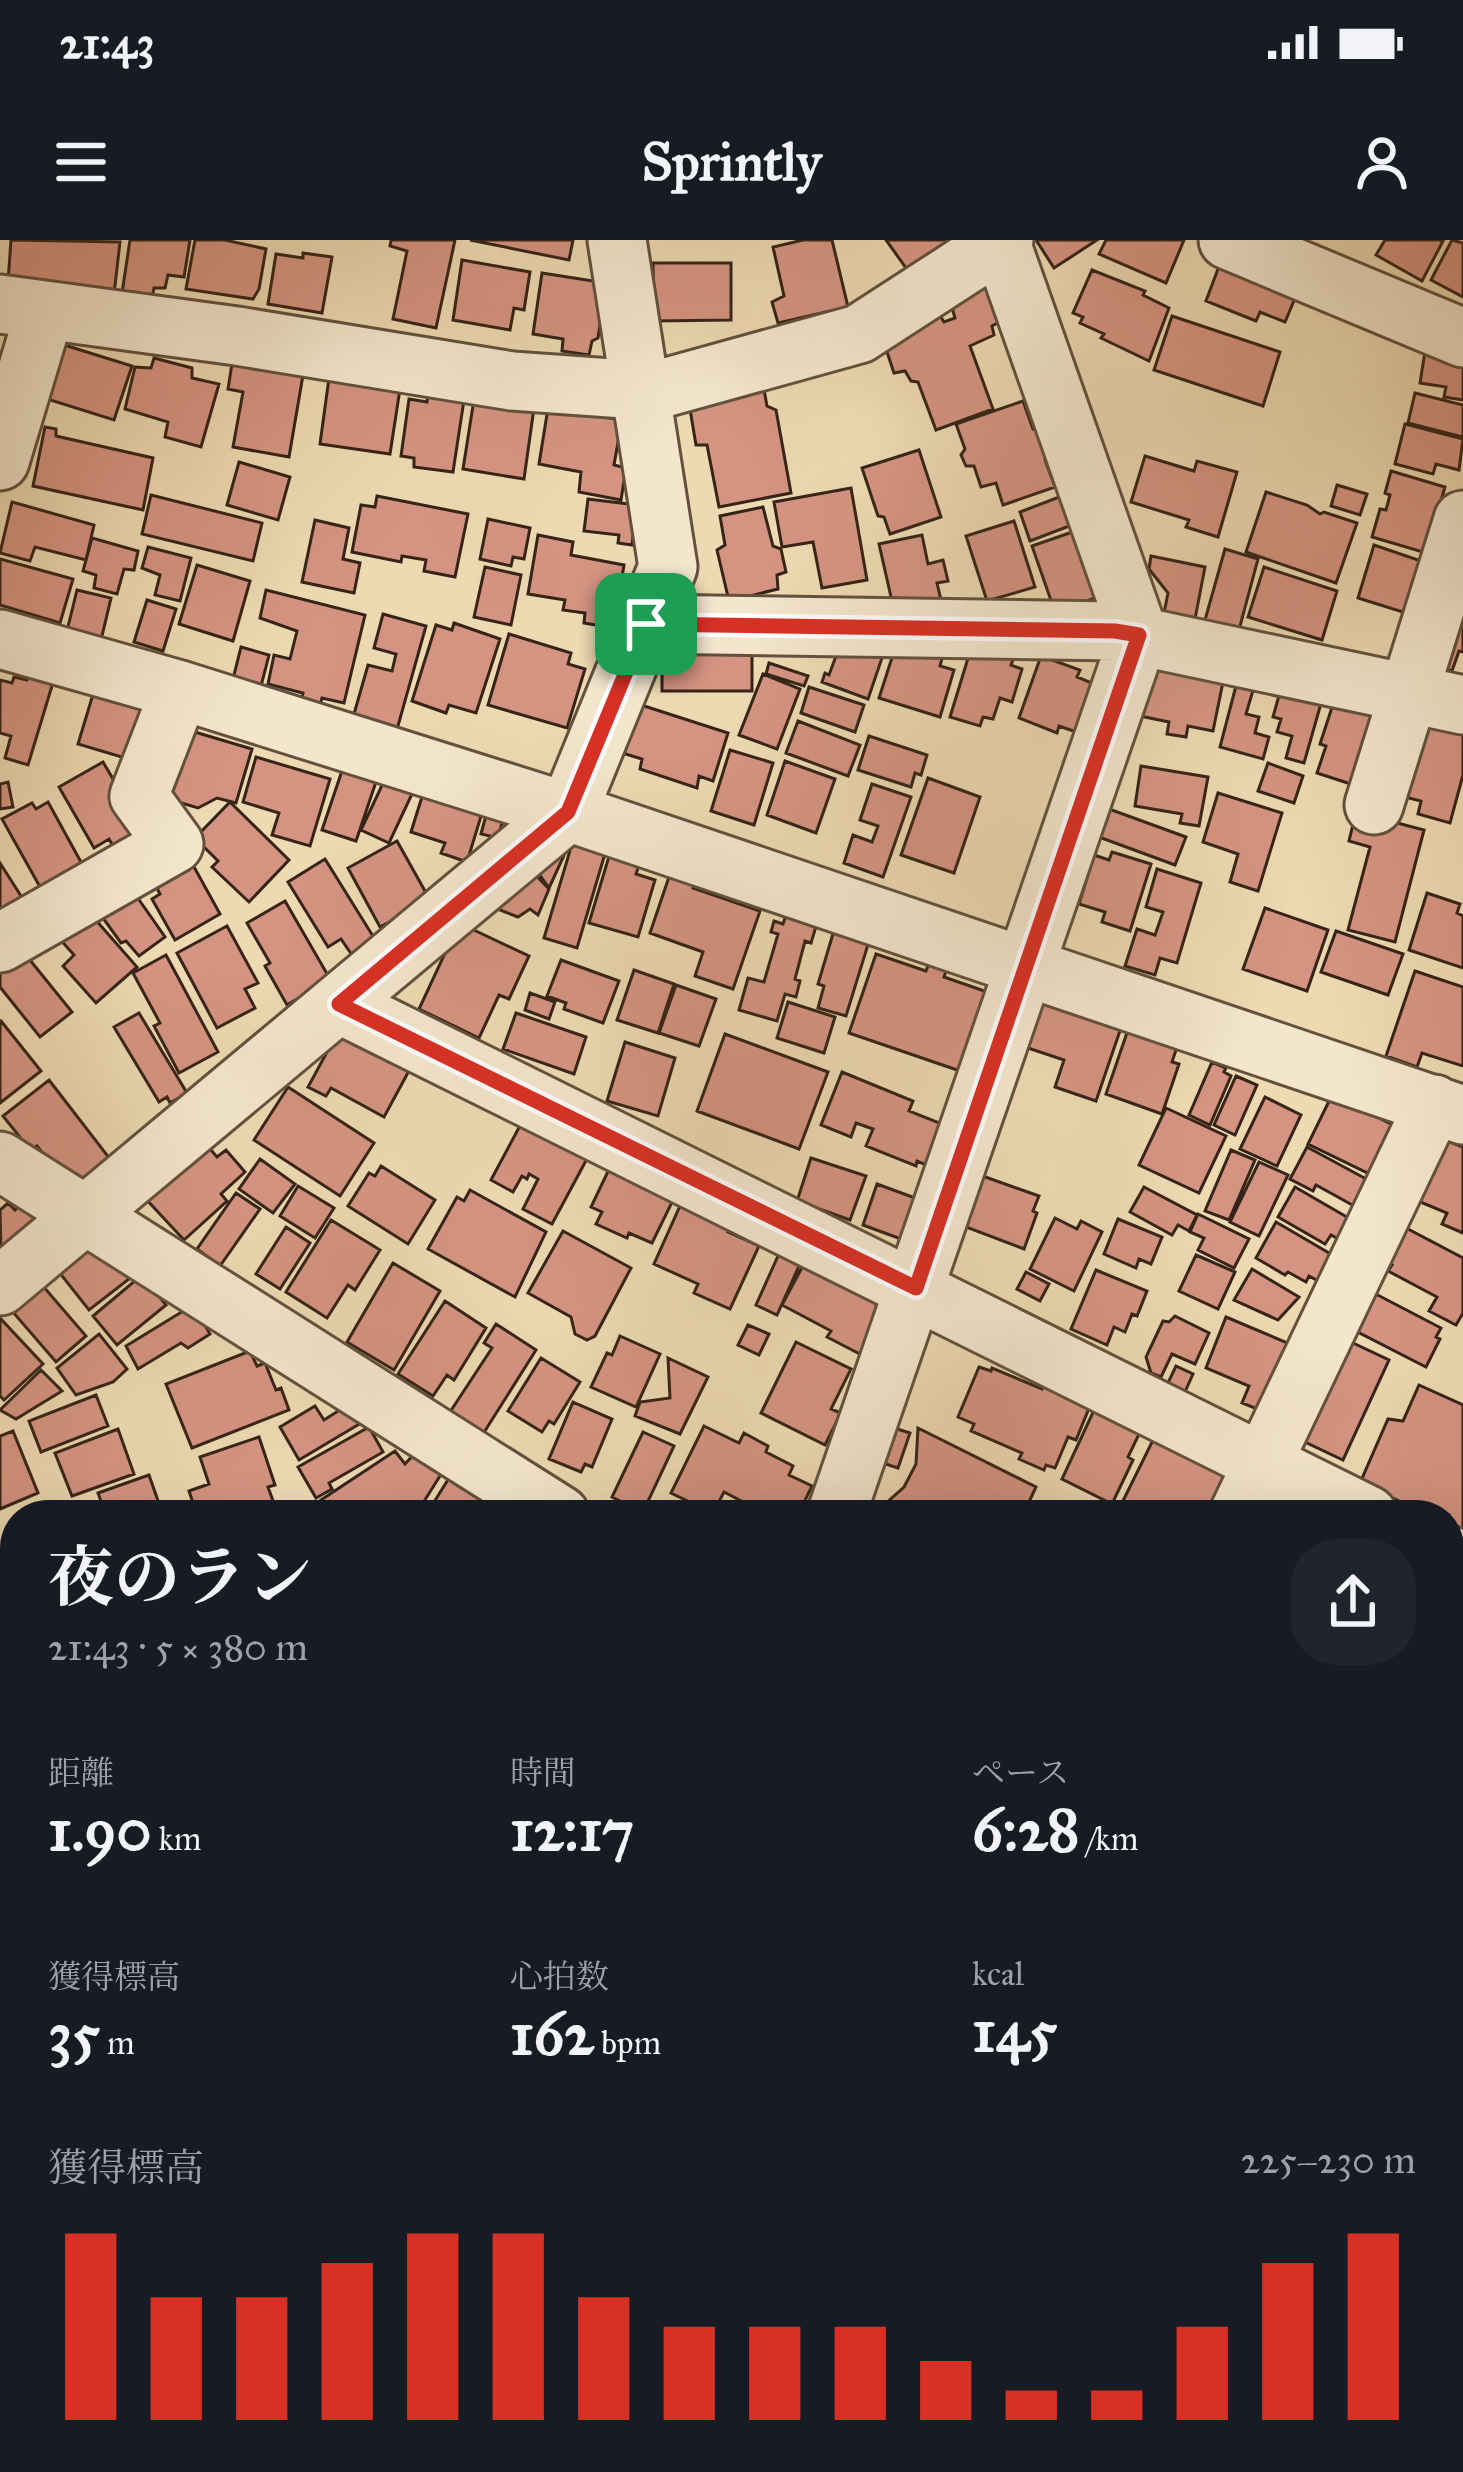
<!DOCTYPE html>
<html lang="ja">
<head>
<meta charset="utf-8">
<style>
  body { margin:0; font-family:"IM FELL Great Primer","Noto Serif JP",serif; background:#20242c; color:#f1f3f6; height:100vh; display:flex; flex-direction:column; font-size:45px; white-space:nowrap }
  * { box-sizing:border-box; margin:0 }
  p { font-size:39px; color:#9ea1a6 }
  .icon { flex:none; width:66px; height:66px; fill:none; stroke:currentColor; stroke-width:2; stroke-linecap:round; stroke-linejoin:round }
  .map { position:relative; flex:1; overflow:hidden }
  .side { position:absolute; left:0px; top:1260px; width:1464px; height:972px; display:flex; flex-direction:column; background:#171b24; border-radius:48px 48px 0 0; box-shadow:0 12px 48px #0002 }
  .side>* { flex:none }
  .pin { position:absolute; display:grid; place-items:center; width:102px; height:102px; color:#fff; margin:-51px; border-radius:24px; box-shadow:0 6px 18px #0006 }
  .round { display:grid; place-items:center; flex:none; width:126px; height:126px; border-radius:48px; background:#20242c }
  .overview { display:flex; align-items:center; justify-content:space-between; height:204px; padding:0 48px }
  h1 { font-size:66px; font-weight:700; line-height:90px }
  .figures { display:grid; grid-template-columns:repeat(3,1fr); gap:18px; height:204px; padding:12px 48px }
  .figures div { display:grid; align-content:center }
  .figures b { font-size:60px; font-weight:700 }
  .figures small { font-size:33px; font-weight:400 }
  .figures p { font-size:33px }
  .chart { height:336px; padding:24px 48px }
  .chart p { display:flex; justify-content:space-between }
  .chart svg { width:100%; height:216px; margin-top:12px; stroke:#d93025; stroke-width:6 }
  .status { display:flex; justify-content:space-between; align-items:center; height:84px; padding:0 60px; background:#171b24; direction:ltr }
  .status svg { height:33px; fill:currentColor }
  header { display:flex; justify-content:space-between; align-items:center; height:156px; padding:0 48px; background:#171b24; font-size:54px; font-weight:700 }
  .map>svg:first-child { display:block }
  .green { fill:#bfbd87; stroke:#7a704f; stroke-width:3 }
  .building { fill:#d59482; stroke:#352417; stroke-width:3 }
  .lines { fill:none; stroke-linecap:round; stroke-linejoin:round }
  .minor-casing { stroke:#63513e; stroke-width:63 }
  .major-casing { stroke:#352417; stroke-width:72 }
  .path { stroke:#352417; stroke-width:8; stroke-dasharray:3 6; stroke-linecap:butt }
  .minor { stroke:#f3e6cd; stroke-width:57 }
  .major { stroke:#edd9b2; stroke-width:66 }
  .route-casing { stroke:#fff; stroke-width:24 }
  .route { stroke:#d93025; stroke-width:15 }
</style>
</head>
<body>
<div class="status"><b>21:43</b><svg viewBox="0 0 49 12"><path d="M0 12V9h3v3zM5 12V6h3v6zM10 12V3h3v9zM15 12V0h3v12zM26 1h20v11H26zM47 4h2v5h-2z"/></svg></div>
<header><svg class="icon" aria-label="menu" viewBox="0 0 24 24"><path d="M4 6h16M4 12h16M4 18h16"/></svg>Sprintly<svg class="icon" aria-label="person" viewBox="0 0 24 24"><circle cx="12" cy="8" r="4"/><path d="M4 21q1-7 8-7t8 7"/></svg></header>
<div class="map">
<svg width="1463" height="2232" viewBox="0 0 1463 2232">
  <rect width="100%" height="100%" fill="#edd9b2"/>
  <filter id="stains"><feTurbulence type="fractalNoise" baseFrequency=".00167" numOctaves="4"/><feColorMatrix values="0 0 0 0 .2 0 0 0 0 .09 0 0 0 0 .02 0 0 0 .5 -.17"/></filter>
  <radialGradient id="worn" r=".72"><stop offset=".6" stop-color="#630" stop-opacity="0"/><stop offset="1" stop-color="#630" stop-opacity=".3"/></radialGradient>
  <path class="green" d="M881,2217H1067L1060,2232H905Z"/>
  <path class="building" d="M11,0L120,2L114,54L8,42Z
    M130,0H190L184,37L168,35L165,48H154L152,58L122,53Z
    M195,0H225L266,9L259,49L253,59L186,49Z
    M391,0H455L436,88L393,79L407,11L390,6Z
    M470,0H573L569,20Z
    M803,0H832L848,67L778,83L772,62L784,56L773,7Z
    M886,0H962L911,35Z
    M1036,0H1097L1054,28Z
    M1106,0H1184L1166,43L1099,14Z
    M1385,0H1440L1443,1L1422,41L1376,15Z
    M1452,0L1463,3V57L1431,40Z
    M303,13L332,17L322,73L268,64L276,14L303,18Z
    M1224,13L1301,44L1285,82L1260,72L1256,81L1206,61Z
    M462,20L530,32L524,70L514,68L510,90L453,80Z
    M653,23H731V80L654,81Z
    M1092,30L1145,51L1143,55L1169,68L1149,121L1101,98L1104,94L1080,83L1083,77L1073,73Z
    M542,33L606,43L598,98L592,101L589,115L562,111L563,99L533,94Z
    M987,42L1001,81L992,86L994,95L970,106L993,169L936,190L918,142L911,141L905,131L894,133L883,100L937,71L944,82L955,78L949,56Z
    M1172,76L1280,112L1263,166L1154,130Z
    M1427,99L1463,105V160L1444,157L1446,147L1420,143Z
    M61,104L132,126L114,180L44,158Z
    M234,111L303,135L289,217L233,207L243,152L228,149Z
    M154,118L192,128V138L219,144L201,207L165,197L168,182L125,169L135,127L151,128Z
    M402,136L390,214L320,204L329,138Z
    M763,144L767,166L776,170L791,253L719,267L707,205H696L689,163Z
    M475,153L534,168L524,239L463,229Z
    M1415,153L1463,165V197L1408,183Z
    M428,154L464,160L453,232L414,227V218L401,216L409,159L427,162Z
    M1023,161L1033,189L1040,188L1050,215L1045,220L1055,247L1003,265L996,243L981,247L974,226H966L961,215L965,209L956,184Z
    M548,168L622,180L614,225L626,228L621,260L579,252L581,232L539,224Z
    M1405,184L1463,199L1459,230L1436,224L1433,234L1395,224Z
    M45,187L56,189V196L153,218L143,270L33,246Z
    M919,210L941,277L890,294L884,277L878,276L862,228Z
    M1145,216L1194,231L1197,221L1237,232L1218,297L1186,287L1189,280L1131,262Z
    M239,222L290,237L278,280L227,265Z
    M1391,231L1445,247L1426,313L1372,297L1380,269L1386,270L1390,255L1385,253Z
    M1337,245L1367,254L1360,275L1331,266Z
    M851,248L867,340L822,348L813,302L782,307L774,262Z
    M1266,252L1307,265L1320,274L1324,272L1357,283L1336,343L1246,312Z
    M1067,254L1077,283L1030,301L1020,272Z
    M151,255L262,283L253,321L142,294Z
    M377,256L468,274L455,337L424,331L426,320L402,316L401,322L352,312L361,265L375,267Z
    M588,259L637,265L632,305L618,303L619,295L584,291Z
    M12,262L94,285L86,320L35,307L30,321L0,313Z
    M763,267L773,306L781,309L786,332L777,335L778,349L729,361L717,310L725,305L720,276Z
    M488,279L530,288L524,319L513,317L511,326L480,319Z
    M315,280L349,288L343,319L360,323L354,353L302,342Z
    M1014,281L1035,347L987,361L966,296Z
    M1078,290L1101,356L1055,372L1032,306Z
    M538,295L573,302L571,315L624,325L619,356L624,357L619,389L584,383L585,373L563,370L565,360L528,354Z
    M922,295L928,324L943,320L948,341L937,343L941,360L894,370L879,304Z
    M92,298L138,311L134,330L124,329L117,354L94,348L96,335L83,331Z
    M1374,305L1433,325L1409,374L1358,358Z
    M148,307L191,318L180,361L155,355L160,335L142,328Z
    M1225,309L1258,319L1239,390L1205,380Z
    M1151,316L1205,327L1195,379L1164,373L1168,353L1149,329Z
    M0,319L73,339L60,383L0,365Z
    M197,325L250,341L233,401L179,384Z
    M485,327L521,335L511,385L474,377Z
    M1264,327L1337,351L1322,400L1248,377Z
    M77,350L111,358L101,400L67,391Z
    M266,350L365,375L344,463L322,458L320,465L301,461L303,453L268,444L274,415L290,419L297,391L260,378Z
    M147,360L176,369L163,411L134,402Z
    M1444,372L1463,378V412L1459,411L1452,431L1427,423Z
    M383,374L426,386L396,493L352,481L368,425L392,431L396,414L374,408Z
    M454,383L500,399L476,473L449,465L446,473L412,461L436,385L452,390Z
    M662,393L752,401V451H662Z
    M509,394L571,413L568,424L585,429L567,488L488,465Z
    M842,400L883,415L868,459L822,442L825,433L829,435Z
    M897,402L944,411L940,426L954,430L940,477L879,458Z
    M973,402L1015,415L1011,425L1022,429L1012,462L1000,458L993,479L983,477L980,486L950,477Z
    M241,407L269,415L261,446L233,439Z
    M1041,416L1080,430L1077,437L1099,446L1082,494L1059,486L1057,493L1019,478Z
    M1152,418L1225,432L1213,491L1188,486L1186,497L1167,494L1169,482L1140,476Z
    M769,423L808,436L804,446L766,434Z
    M32,429L55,436L28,525L5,518L11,496L0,493V440L12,443L14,437L27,440Z
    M763,434L800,449L777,509L739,495Z
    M1237,442L1254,447L1246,474L1259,477L1255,493L1269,497L1263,519L1220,507Z
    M809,447L864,465L855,492L801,473Z
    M1281,448L1322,460L1304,523L1286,518L1292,496L1277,492L1281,479L1273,477Z
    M94,451L151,469L135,521L78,504Z
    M1335,458L1382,472L1360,547L1317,533L1326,506L1320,504Z
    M635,463L728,493L713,541L699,536L697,548L640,529L642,519L619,512Z
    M1423,478L1463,489V535L1450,583L1418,574L1421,561L1401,556Z
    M798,481L860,505L848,536L786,513Z
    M178,487L252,509L236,563L217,558L198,568L158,556Z
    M869,496L927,515L921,535L915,533L911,547L858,530Z
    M730,510L773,523L754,585L711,571Z
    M256,517L330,539L310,606L272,595L279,573L243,562Z
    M785,521L835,539L816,593L767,575Z
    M103,522L148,598L113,606L109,599L94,608L59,547Z
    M1268,523L1303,536L1294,563L1258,551Z
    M344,525L378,536L356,601L322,590Z
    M1141,526L1208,537L1199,586L1180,583L1182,574L1135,566Z
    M928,538L980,557L954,633L901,615Z
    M384,541L412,554L389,603L361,590Z
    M8,542L13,567L0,569V544Z
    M426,544L485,563L467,622L441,613L445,603L411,592Z
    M872,544L911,557L883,637L844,623L853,595L872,602L878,586L860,580Z
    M1218,553L1282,573L1258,651L1230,642L1238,614L1203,602Z
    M48,562L82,624L40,647L2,579L32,563L36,569Z
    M230,562L289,620L249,662L212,627L218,621L195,598Z
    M489,564L506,568L498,598L481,594Z
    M1109,569L1186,597L1175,625L1099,597Z
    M1356,572L1424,590L1395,702L1348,690L1370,607L1349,601Z
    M574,597L607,607L577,708L544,698Z
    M556,600L566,611L549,648L530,622Z
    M397,601L430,660L380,687L348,628Z
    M1112,612L1151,624L1130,691L1102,682L1105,672L1079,664L1094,615L1109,620Z
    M610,613L640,622L636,634L655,640L638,697L589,683Z
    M188,616L220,674L175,700L152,659L160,654L151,637Z
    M325,619L376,701L352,715L341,699L328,707L288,642Z
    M0,623L28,667L0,684Z
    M525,624L549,649L538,675L530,669L518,677L482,663Z
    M1157,629L1201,643L1177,723L1160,718L1155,735L1125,726L1137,689L1155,695L1163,672L1146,667Z
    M670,634L695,642L693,648L760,671L733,749L695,736L703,712L650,693Z
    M1427,653L1460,664L1457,673L1463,676V728L1409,710Z
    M135,654L165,697L139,716L126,701L121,703L100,674Z
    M285,661L330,739L287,765L265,726L270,723L247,683Z
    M1265,668L1328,690L1307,751L1243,729Z
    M788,669L817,683L811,703L805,701L795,739L800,741L796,757L785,754L777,781L739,770L748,738L764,742L778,694L771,692L774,681L783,684Z
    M87,670L137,727L96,763L63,726L74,715L57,696Z
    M459,683L529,716L509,759L499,755L479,798L419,769Z
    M227,686L258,743L245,749L255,768L217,788L177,713Z
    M835,687L870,698L846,776L818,768L824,746L818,744Z
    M1336,691L1403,714L1388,755L1321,732Z
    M21,709L72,772L40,797L0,747V726Z
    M876,714L926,731L931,717L949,722L944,737L990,753L963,832L849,793Z
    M166,715L218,812L179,833L154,786L160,783L133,733Z
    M561,720L619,741L603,783L564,769L566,763L547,756Z
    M634,730L674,744L658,793L617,780Z
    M1415,731L1463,747V826L1422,813L1417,827L1386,816Z
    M676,745L716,759L699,806L659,793Z
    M1043,752L1124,779L1096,861L1055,847L1064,820L1025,807Z
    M530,753L555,762L549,779L525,770Z
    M788,762L835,777L824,813L777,798Z
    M139,773L187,853L170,863L167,857L159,862L114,787Z
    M516,773L586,797L574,834L503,809Z
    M1,781L41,831L0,863V782Z
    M1130,784L1179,801L1172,822L1179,824L1162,874L1106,854Z
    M340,788L411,827L384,877L331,848L326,856L308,847Z
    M725,794L828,832L799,909L697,871Z
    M625,802L675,818L658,876L607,861Z
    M1212,822L1226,828L1224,832L1231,836L1210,885L1189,875Z
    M842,832L913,861L909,871L947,886L931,927L917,921L916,926L866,906L873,889L856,883L851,897L821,885Z
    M1236,836L1257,845L1235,895L1214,885Z
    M49,840L110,919L79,944L69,931L65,934L56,930L37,906L31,911L3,876Z
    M288,847L374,903L340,956L254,900Z
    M1332,855L1395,886L1380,939L1308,904Z
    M1265,857L1301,875L1277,926L1240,909Z
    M1166,868L1226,896L1199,953L1139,925Z
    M523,880L589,915L552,984L523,969L538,939L529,934L527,939L522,936L513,952L491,940Z
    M1440,898L1463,907V993L1442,984L1447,973L1406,956Z
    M205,903L217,917L226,910L245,932L221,954L227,961L184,1000L145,958Z
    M1307,907L1370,941L1356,967L1316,945L1313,951L1290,939Z
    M1231,910L1255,920L1229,980L1205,971Z
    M811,918L866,936L850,980L797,961Z
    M260,919L295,944L273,973L239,949Z
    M1259,922L1288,935L1259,996L1230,982Z
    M612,923L676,954L652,1003L629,993L627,998L596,984L602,972L591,967Z
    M381,926L435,960L408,1004L348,966L369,933L375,936Z
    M977,934L1039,956L1033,971L1037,973L1024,1009L958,984Z
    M877,944L915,958L901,999L863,985Z
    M298,946L334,968L315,998L280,976Z
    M1144,947L1197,975L1189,991L1178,985L1172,995L1130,972Z
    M1295,947L1352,980L1340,1000L1331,995L1325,1004L1278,977Z
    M470,950L546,992L515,1057L428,1009L457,957L464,961Z
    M236,953L260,969L220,1026L197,1009Z
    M684,957L733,979L728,992L759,1006L730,1069L694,1053L698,1044L654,1024Z
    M24,960L39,976L1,1011L0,970L8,963L15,970Z
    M1198,974L1249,999L1234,1028L1198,1010L1204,998L1190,992Z
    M1055,978L1077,989L1081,981L1102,992L1074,1051L1030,1029Z
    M1118,979L1162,997L1151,1024L1139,1019L1136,1028L1104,1014Z
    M1389,979L1463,1018V1073L1456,1085L1429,1071L1437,1057L1388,1031L1392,1025L1370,1013Z
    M331,980L380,1010L355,1050L348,1045L327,1078L286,1052Z
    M1276,982L1336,1017L1322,1043L1309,1036L1306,1042L1288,1032L1285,1035L1256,1018Z
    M286,987L310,1003L280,1049L256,1034Z
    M563,991L631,1028L595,1096L587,1100L575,1094L571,1077L528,1053Z
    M93,1007L106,1009L129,1039L89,1070L55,1027L80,1008L84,1014Z
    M782,1007L803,1017L777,1075L756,1065Z
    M1196,1015L1235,1032L1218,1069L1179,1051Z
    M806,1020L884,1055V1069L860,1114L827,1097L831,1091L782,1065Z
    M393,1023L440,1051L394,1130L347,1102Z
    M1252,1029L1299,1057L1278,1080L1234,1060Z
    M1096,1030L1147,1051L1137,1076L1132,1074L1125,1092L1114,1087L1107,1105L1071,1089Z
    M1026,1032L1049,1044L1040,1061L1017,1049Z
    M142,1035L166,1065L117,1105L93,1076Z
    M42,1045L86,1096L56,1122L12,1071Z
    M1370,1051L1441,1088L1436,1097L1440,1099L1426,1127L1350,1088Z
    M445,1061L486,1088L454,1140L447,1135L433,1156L398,1134Z
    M193,1065L210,1094L188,1108L181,1103L138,1129L126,1106Z
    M1175,1076L1209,1093L1195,1124L1172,1114L1161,1137L1151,1133L1146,1117L1163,1081L1169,1082Z
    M1226,1077L1297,1107L1270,1174L1242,1163L1249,1146L1206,1128Z
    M0,1078L43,1124L4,1160L0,1156Z
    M496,1084L536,1110L483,1194L450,1172L492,1108L484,1103Z
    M748,1085L769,1094L759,1115L738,1105Z
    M99,1094L127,1129L113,1142L76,1155L57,1128Z
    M1334,1094L1389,1120L1343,1220L1288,1194Z
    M620,1096L660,1114L636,1167L591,1147L607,1113L612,1115Z
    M796,1102L851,1129L831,1169L841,1173L825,1205L761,1173Z
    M250,1111L257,1126L265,1123L276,1150L281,1148L289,1170L192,1208L166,1144Z
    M541,1118L580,1142L554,1184L549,1181L542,1192L508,1171Z
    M668,1118L708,1137L680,1194L635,1176L640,1162L670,1158Z
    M1176,1126L1193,1134L1184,1154L1167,1145Z
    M979,1127L991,1131L992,1128L1042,1149L1043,1145L1094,1156L1076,1200L1068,1197L1055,1228L1046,1225L1044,1230L1019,1219L1022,1213L971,1191L974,1184L958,1177Z
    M41,1130L62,1151L16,1179L0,1170Z
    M1419,1145L1463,1165V1290L1449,1284V1275H1430L1360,1243L1388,1179L1403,1181Z
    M96,1155L108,1186L41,1212L29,1181Z
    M573,1162L612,1179L592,1227L585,1224L581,1232L549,1219Z
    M349,1164L361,1183L299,1220L280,1187L315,1166L324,1180Z
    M1095,1168L1141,1190L1128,1217L1133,1220L1112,1264L1062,1239Z
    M704,1186L739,1203L744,1193L768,1206L766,1212L793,1226L789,1235L812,1246L798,1275H760L762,1272L724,1252L713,1273L671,1253Z
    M369,1187L383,1212L329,1243L332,1249L316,1258L298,1227Z
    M891,1187L910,1193L898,1228L880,1222Z
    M918,1188L1036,1247L1023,1275H961L941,1265L929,1267L925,1275H904L884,1265L904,1247L916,1224Z
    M118,1189L134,1234L72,1256L55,1213Z
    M13,1191L38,1253L0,1269V1196Z
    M643,1192L674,1206L643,1272L612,1257Z
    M1157,1192L1237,1232L1216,1275H1116Z
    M259,1197L275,1245L268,1247L276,1269L258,1275H197L189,1251L209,1244L200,1217Z
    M418,1210L445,1228L423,1263L404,1275H327L318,1262L395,1211L405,1224Z
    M149,1235L163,1275H106L98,1253Z
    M449,1238L491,1264L485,1275H426Z
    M1449,1349L1463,1355V1372L1449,1404Z
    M15,1568V1657L1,1664L0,1575Z
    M15,1759V1829L0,1835V1765Z
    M15,1845V1891L0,1898V1852Z
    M15,1961V2012L0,1988V1971Z
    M3,2020L8,2030L15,2033V2069L0,2075Z
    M15,2104V2153L0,2159V2110Z
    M15,2161V2217L80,2218L44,2232H0V2167Z
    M117,2217H180L193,2232H129Z
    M376,2217H415L425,2232H369L365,2225Z
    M470,2217H533L545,2230L454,2232Z
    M623,2217H662L644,2232H636Z
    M721,2217H747L738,2232H712Z
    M766,2217H792L818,2232H758Z
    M1073,2217H1099L1092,2232H1066Z
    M1226,2219L1270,2232H1220Z"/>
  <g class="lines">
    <g class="minor-casing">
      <path id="minor" d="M1228,0L1463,98
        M0,64L237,96L512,141L625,149L642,154L859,94L1004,0
        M0,221L45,71
        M646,384L1115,391L1463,465
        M0,399L180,450L568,572L1463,875
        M1374,565L1463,280
        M0,703L174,604L139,556L180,450
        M339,764L1368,1275
        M0,921L560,1275
        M0,1046L568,572L668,327L617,0
        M836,1275L1139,395L1000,0
        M1238,1275L1434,864
        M1449,1315L1463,1321
        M0,1458L15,1506
        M1449,1938L1463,1944
        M0,2097L15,2090
        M1449,2187L1463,2189
        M592,2217L604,2232
        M280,2232L303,2217
        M687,2232L694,2217
        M1119,2232L1125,2217"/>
    </g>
    <g class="major-casing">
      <path id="major" d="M1449,1583L1463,1537
        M1449,1734L1463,1681
        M1396,2217V2232"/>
    </g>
    <path class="path" d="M1449,1848L1460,1850L1463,1834"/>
    <use href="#minor" class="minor"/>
    <use href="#major" class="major"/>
  </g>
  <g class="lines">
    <g class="route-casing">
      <path id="route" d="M646,384L1115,391L1139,395L916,1048L339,764L568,572Z"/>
    </g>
    <use href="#route" class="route"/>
  </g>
  <rect width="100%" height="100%" filter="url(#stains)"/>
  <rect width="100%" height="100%" fill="url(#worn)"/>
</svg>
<div class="pin" style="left:646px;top:384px;background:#1e9e55"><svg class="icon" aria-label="arrive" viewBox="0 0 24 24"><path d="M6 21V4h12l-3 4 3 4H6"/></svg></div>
<section class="side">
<div class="overview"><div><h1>夜のラン</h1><p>21:43 · 5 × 380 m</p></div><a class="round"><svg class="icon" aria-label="share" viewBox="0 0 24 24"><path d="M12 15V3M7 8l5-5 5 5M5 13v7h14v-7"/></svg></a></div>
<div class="figures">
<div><p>距離</p><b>1.90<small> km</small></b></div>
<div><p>時間</p><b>12:17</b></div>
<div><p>ペース</p><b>6:28<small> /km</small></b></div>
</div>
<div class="figures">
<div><p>獲得標高</p><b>35<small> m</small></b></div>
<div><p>心拍数</p><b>162<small> bpm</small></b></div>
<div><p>kcal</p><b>145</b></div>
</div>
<div class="chart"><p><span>獲得標高</span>225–230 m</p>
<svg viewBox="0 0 160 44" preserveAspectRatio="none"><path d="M5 44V6M15 44V19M25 44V19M35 44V12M45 44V6M55 44V6M65 44V19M75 44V25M85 44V25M95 44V25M105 44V32M115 44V38M125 44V38M135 44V25M145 44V12M155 44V6"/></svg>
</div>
</section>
</div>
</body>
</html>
